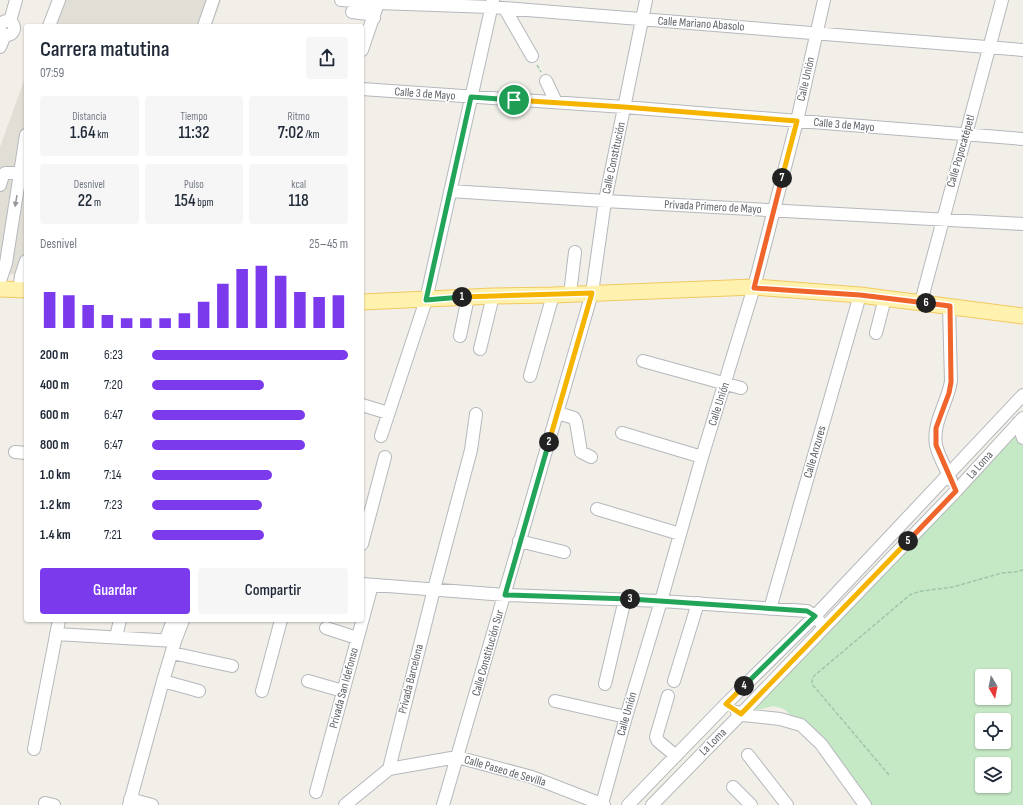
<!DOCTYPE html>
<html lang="es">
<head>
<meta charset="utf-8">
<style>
  body { margin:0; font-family:"Sofia Sans Condensed",sans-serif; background:#f6f6f7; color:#1f2937; height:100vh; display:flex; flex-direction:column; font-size:15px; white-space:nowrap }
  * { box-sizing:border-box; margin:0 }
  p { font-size:13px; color:#747a83 }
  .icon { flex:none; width:22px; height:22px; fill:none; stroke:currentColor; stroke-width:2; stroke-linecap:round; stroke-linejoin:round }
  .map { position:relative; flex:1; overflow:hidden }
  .panel { position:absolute; left:24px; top:24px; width:340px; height:598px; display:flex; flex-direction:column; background:#fff; border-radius:4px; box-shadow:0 1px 3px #0004 }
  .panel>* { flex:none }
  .needle { width:26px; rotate:170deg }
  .buttons { position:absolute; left:975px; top:669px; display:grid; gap:8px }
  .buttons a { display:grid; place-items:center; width:36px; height:36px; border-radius:4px; background:#fff; box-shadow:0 1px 3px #0004; font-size:20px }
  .pin { position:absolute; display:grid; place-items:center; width:34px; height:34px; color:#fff; margin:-17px; border:2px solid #fff; border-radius:50%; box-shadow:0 1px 4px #0007 }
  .km { position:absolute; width:20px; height:20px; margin:-10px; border-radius:50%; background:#222; color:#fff; font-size:11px; line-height:20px; text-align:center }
  .round { display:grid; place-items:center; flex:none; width:42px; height:42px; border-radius:4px; background:#f6f6f7 }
  .head { display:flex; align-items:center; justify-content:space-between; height:68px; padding:0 16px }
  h1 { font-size:22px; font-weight:600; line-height:30px }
  .figures { display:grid; grid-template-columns:repeat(3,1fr); gap:6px; height:68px; padding:4px 16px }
  .figures div { display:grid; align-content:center; border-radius:4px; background:#f6f6f7; text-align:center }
  .figures b { font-size:17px; font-weight:600 }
  .figures small { font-size:11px; font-weight:400 }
  .figures p { font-size:11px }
  .chart { height:112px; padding:8px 16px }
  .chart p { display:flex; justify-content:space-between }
  .chart svg { width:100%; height:72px; margin-top:4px; stroke:#7c3aed; stroke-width:6 }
  .primary-button { display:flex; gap:8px; margin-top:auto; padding:8px 16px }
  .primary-button a { flex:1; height:46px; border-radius:4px; background:#7c3aed; color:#fff; font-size:16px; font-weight:600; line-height:46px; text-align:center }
  .primary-button a+a { background:#f6f6f7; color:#1f2937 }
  ul { padding:0 16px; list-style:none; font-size:13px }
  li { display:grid; grid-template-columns:64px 48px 1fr; align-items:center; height:30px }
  li i { height:10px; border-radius:5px; background:#7c3aed }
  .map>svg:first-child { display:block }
  .education { fill:#e1ded6 }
  .green { fill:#c5e8c5; fill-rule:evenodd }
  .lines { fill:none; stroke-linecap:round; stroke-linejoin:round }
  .minor-casing { stroke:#b5b8bc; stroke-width:14 }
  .major-casing { stroke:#f2c960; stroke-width:17 }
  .path { stroke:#9cc7a9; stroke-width:1.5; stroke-dasharray:4 2; stroke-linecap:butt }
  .minor { stroke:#fff; stroke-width:12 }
  .major { stroke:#fff2af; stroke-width:15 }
  .oneway { fill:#979a9d }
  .split-1-casing { stroke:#fff; stroke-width:8 }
  .split-2-casing { stroke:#fff; stroke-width:8 }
  .split-3-casing { stroke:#fff; stroke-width:8 }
  .split-4-casing { stroke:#fff; stroke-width:8 }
  .split-5-casing { stroke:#fff; stroke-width:8 }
  .split-6-casing { stroke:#fff; stroke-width:8 }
  .split-7-casing { stroke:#fff; stroke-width:8 }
  .split-8-casing { stroke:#fff; stroke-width:8 }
  .split-1 { stroke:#22a559; stroke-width:5 }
  .split-2 { stroke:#f5b400; stroke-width:5 }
  .split-3 { stroke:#22a559; stroke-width:5 }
  .split-4 { stroke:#22a559; stroke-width:5 }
  .split-5 { stroke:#f5b400; stroke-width:5 }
  .split-6 { stroke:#f0652b; stroke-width:5 }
  .split-7 { stroke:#f0652b; stroke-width:5 }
  .split-8 { stroke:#f5b400; stroke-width:5 }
  .labels { text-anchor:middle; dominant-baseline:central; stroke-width:3; stroke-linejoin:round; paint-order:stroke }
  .street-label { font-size:12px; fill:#5f6368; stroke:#fff }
</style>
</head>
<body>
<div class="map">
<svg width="1023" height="805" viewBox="0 0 1023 805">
  <rect width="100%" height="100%" fill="#f1efe8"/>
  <path class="education" d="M53,0H221L212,26H43Z
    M26,75V275L0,274V147Z"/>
  <path class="green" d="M1018,423L1023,438V805H865L821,744L784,709L773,706L741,714ZM982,676H1004V698H982ZM982,720H1004V742H982ZM982,764H1004V786H982Z"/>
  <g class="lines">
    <g class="minor-casing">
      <path id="minor" d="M341,0L378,3L491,7L1023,50
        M505,9L532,56
        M352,12L368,14L374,18
        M10,21L16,0
        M0 28a7 7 0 1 1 14 0a7 7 0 1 1-14 0Z
        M49,26L59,0
        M204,26L213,0
        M0,47L5,35
        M362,50L379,0
        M546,81L556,102
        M362,89L624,107L1023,139
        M0,185L3,175L5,173H21L26,174
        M450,191L605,201L1023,224
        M0,281L6,263L26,135
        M19,290L21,276L26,261
        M570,294L575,252
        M921,302L1002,0
        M949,306L951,381C948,402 932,423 936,445C938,455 946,469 951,480
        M876,333L885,298
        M460,336L468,297
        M480,349L493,296
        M643,361L741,388
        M530,376L553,295
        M362,405L388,413
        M558,413L574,418L576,422L581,452L591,457
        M1018,423L1023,438
        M622,433L702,457
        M381,436L426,300L493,0
        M15,452L26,453
        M597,509L680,534
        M519,541L564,552
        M362,544L385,457
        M362,584L505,595L661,601L807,611L815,616L820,622
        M770,609L860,295
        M326,628L357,638
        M56,634L175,641
        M116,637L120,620
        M166,639L173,620
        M172,653L232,666
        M163,681L199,691
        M308,681L343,691
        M674,681L698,603
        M605,684L625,599
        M262,691L281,620
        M668,696L656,737L658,741L676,756
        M555,701L626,717
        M737,712L743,715L780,719L801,725L821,744L865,805
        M34,749L59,620
        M748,755L787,805
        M389,769L434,589L471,450L476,414
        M733,787L751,805
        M316,792L372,585
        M130,799L152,805
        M45,803L54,805
        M602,804L626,717L661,601L702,457L754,287L797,121L824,0
        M129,805L163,681L175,641L183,620
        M345,805L389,769L457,757L532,777L604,805
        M443,805L592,293L605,201L646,0
        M628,805L726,704L815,616L1023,395
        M652,805L741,714L956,491L1023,418"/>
    </g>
    <g class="major-casing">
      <path id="major" d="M0,289L26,290
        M362,302L493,296L553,295L754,287L860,295L1023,316"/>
    </g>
    <path class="path" d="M537,65L541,72
      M889,775L812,684V680L814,676L911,594L922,591L953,587L1002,573L1015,572L1023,570"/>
    <use href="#minor" class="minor"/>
    <use href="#major" class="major"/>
  </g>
  <defs><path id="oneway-solid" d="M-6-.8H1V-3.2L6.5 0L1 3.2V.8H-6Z"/></defs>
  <use class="oneway" href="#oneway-solid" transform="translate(16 201) rotate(100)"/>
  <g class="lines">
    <g class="split-1-casing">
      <path id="split-1" d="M462,297L426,300L471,97L514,100"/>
    </g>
    <g class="split-2-casing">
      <path id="split-2" d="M462,297L592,293L549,442"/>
    </g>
    <g class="split-3-casing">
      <path id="split-3" d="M549,442L505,595L630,599"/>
    </g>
    <g class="split-4-casing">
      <path id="split-4" d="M630,599L807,611L815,616L744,686"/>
    </g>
    <g class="split-5-casing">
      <path id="split-5" d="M744,686L726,704L741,714L908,541"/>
    </g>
    <g class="split-6-casing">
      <path id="split-6" d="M908,541L956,491L936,445V428L949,393L951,382L950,306L926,303"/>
    </g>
    <g class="split-7-casing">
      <path id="split-7" d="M782,178L754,288L860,295L926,303"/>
    </g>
    <g class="split-8-casing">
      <path id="split-8" d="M514,100L624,107L797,121L782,178"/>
    </g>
    <use href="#split-1" class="split-1"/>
    <use href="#split-2" class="split-2"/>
    <use href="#split-3" class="split-3"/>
    <use href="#split-4" class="split-4"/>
    <use href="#split-5" class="split-5"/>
    <use href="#split-6" class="split-6"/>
    <use href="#split-7" class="split-7"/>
    <use href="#split-8" class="split-8"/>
  </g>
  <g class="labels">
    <g class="street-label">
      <text transform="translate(701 24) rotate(4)">Calle Mariano Abasolo</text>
      <text transform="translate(806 79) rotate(-77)">Calle Unión</text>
      <text transform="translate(425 94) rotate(4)">Calle 3 de Mayo</text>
      <text transform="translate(844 125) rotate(5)">Calle 3 de Mayo</text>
      <text transform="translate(961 151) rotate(-74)">Calle Popocatépetl</text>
      <text transform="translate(614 158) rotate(-78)">Calle Constitución</text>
      <text transform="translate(713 207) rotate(3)">Privada Primero de Mayo</text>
      <text transform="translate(719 404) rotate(-72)">Calle Unión</text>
      <text transform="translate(815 452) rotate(-74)">Calle Anzures</text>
      <text transform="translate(980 465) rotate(-48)">La Loma</text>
      <text transform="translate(488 653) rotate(-74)">Calle Constitución Sur</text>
      <text transform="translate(411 679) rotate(-76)">Privada Barcelona</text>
      <text transform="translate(344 688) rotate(-75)">Privada San Idefonso</text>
      <text transform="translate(627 714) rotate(-74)">Calle Unión</text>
      <text transform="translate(713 742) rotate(-45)">La Loma</text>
      <text transform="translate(505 771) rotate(16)">Calle Paseo de Sevilla</text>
    </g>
  </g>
</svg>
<div class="buttons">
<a><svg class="needle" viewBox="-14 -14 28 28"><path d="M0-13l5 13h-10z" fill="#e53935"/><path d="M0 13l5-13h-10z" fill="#747a83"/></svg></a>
<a><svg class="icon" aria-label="locate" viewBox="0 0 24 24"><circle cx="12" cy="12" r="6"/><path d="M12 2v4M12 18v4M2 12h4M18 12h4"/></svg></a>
<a><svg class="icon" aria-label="layers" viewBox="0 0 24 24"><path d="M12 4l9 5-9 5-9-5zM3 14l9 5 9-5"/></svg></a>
</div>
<div class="pin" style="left:514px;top:100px;background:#1e9e55"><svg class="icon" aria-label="arrive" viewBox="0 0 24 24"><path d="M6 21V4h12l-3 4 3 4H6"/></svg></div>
<b class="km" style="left:462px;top:297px">1</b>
<b class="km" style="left:549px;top:442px">2</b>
<b class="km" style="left:630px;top:599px">3</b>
<b class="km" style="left:744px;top:686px">4</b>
<b class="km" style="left:908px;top:541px">5</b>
<b class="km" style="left:926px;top:303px">6</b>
<b class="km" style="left:782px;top:178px">7</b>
<section class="panel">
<div class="head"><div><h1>Carrera matutina</h1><p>07:59</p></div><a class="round"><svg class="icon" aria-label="share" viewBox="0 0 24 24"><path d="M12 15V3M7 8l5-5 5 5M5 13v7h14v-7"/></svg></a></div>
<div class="figures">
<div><p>Distancia</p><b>1.64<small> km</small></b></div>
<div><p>Tiempo</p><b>11:32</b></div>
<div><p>Ritmo</p><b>7:02<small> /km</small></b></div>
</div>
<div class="figures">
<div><p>Desnivel</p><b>22<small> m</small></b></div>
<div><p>Pulso</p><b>154<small> bpm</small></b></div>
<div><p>kcal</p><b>118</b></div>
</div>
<div class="chart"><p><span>Desnivel</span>25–45 m</p>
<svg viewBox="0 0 160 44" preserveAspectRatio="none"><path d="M5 44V22M15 44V24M25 44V30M35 44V36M45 44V38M55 44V38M65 44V38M75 44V35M85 44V28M95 44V17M105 44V8M115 44V6M125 44V12M135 44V22M145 44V25M155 44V24"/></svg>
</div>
<ul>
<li><b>200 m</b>6:23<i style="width:100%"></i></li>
<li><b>400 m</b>7:20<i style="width:57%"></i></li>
<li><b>600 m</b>6:47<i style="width:78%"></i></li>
<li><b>800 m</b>6:47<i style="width:78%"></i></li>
<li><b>1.0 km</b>7:14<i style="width:61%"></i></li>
<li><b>1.2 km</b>7:23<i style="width:56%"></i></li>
<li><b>1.4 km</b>7:21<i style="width:57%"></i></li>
</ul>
<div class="primary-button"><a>Guardar</a><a>Compartir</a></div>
</section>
</div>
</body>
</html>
